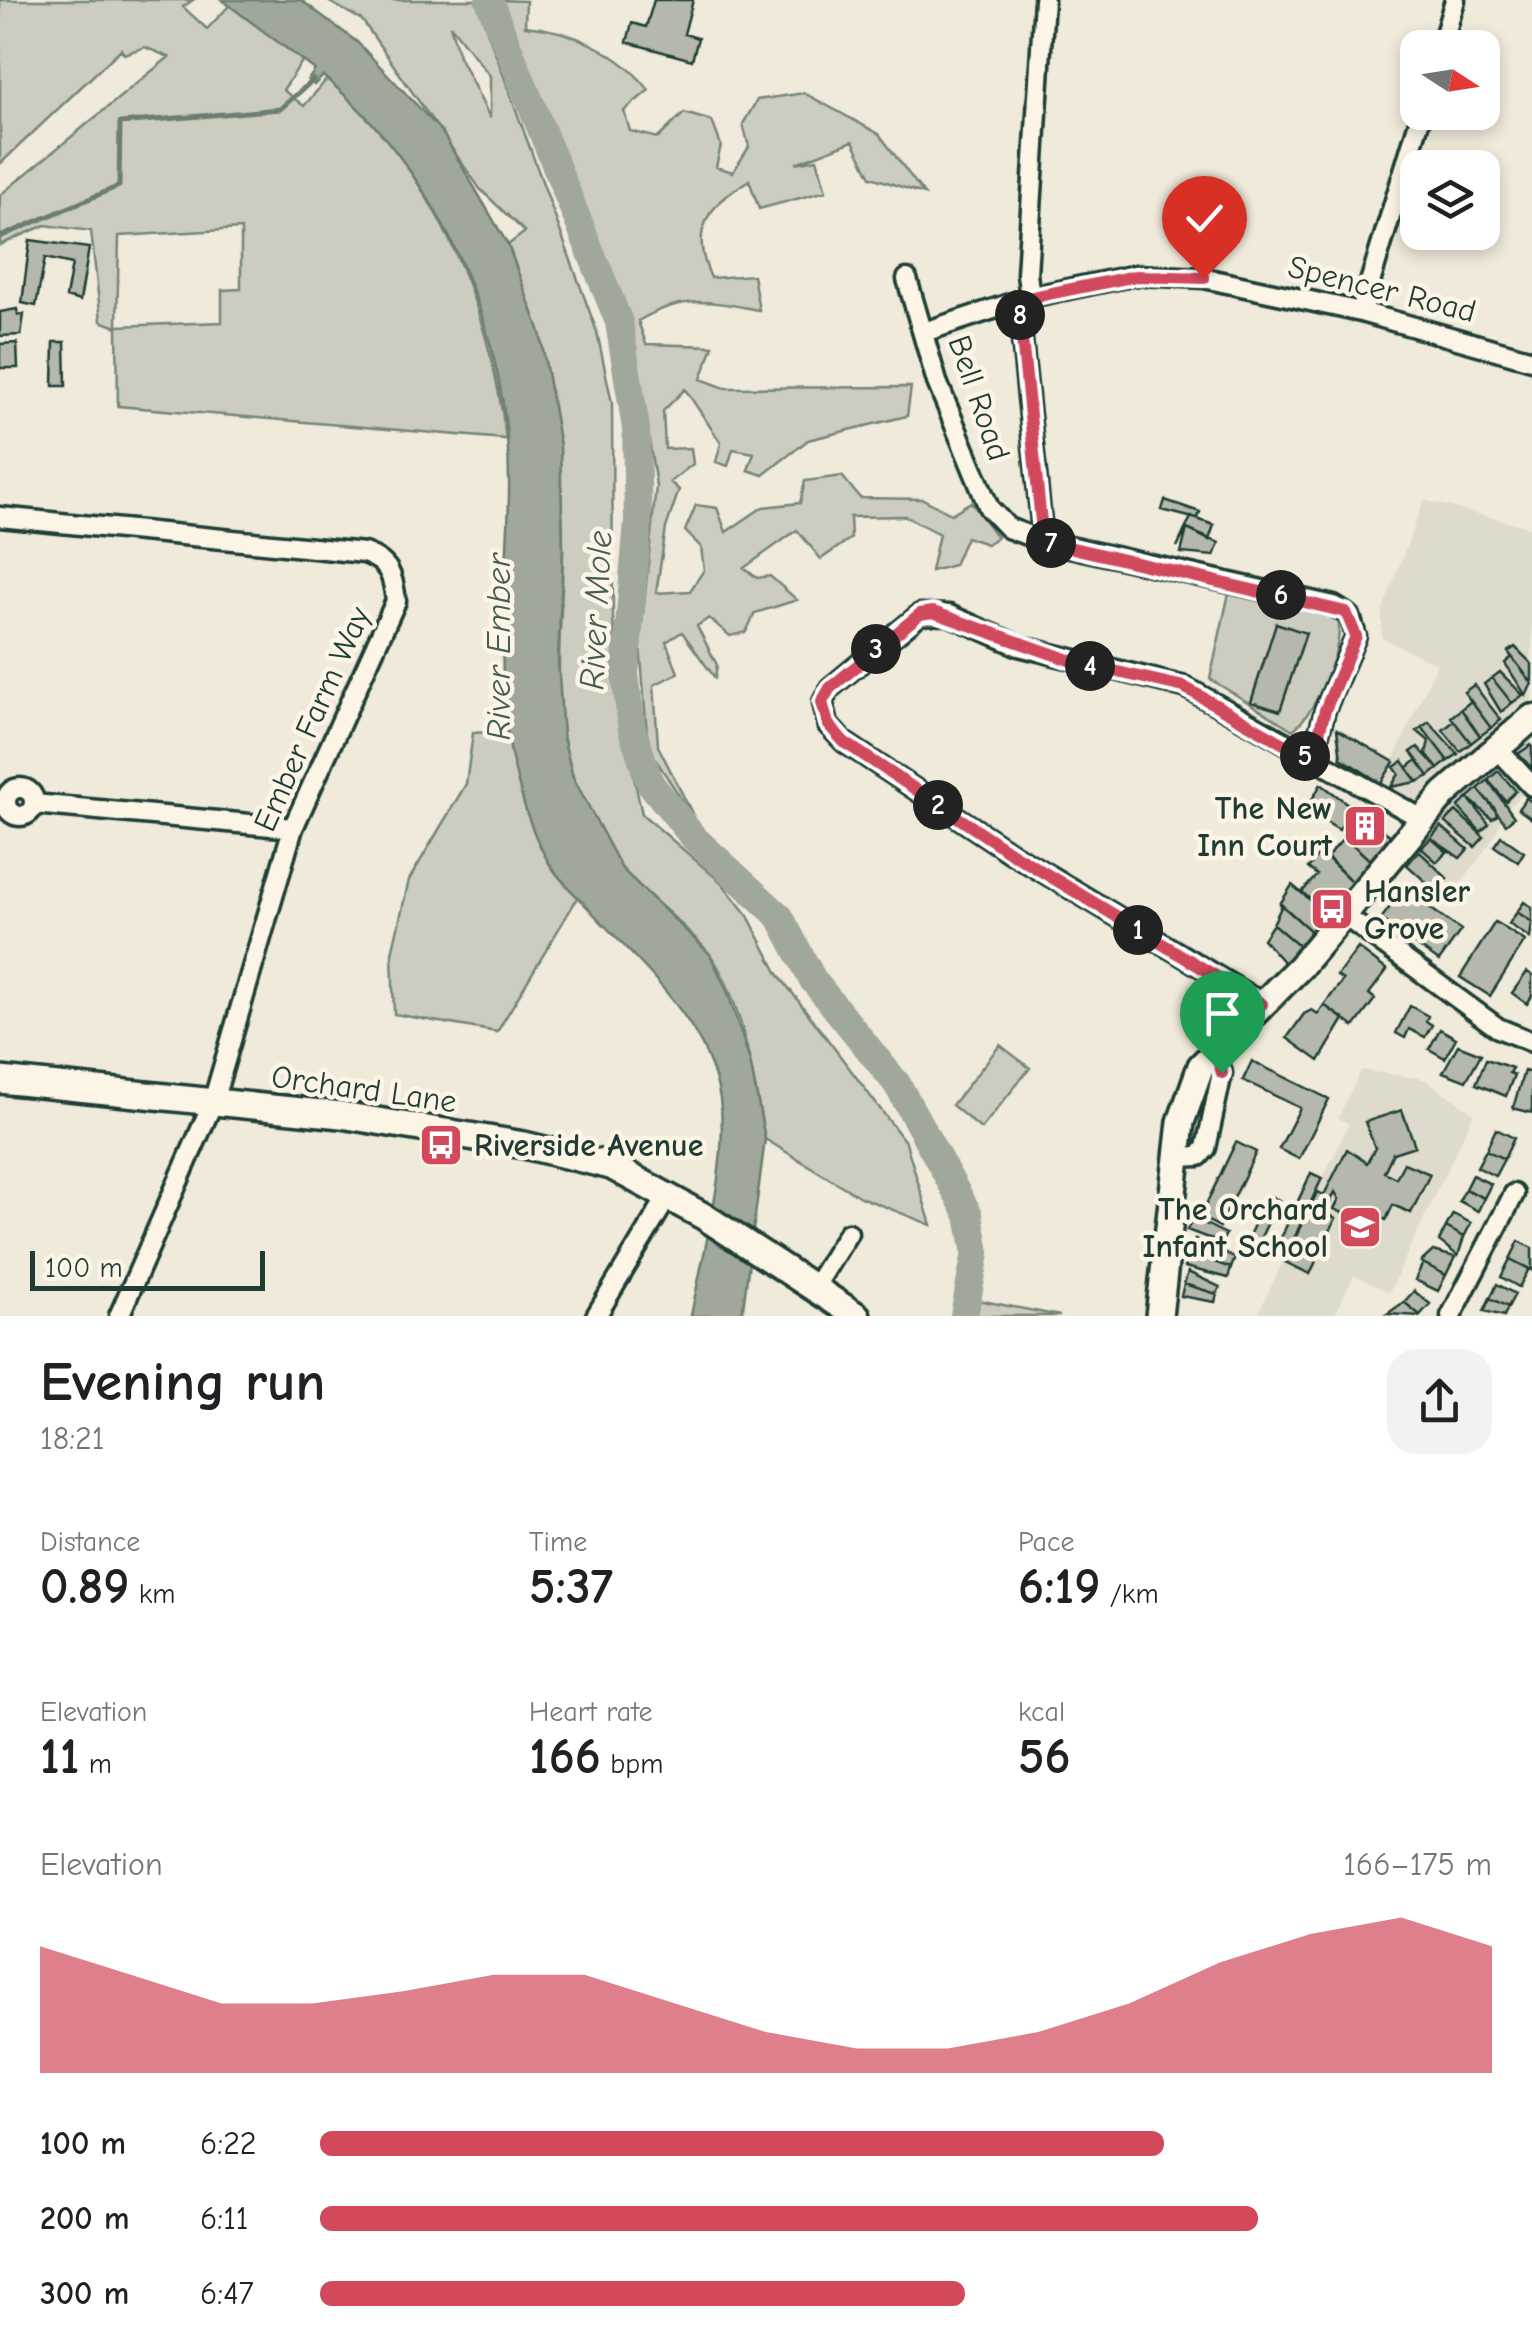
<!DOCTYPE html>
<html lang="en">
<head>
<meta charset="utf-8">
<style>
  body { margin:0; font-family:"Comic Neue",sans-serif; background:#f2f2f2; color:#202124; height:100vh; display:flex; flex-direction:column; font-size:38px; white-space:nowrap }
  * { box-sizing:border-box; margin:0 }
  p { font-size:32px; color:#757577 }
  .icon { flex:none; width:55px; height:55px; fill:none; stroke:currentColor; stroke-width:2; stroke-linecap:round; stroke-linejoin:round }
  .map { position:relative; height:1316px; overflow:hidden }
  .drawer { display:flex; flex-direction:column; background:#fff; flex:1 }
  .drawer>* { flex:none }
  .needle { width:65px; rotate:102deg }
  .controls { position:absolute; left:1400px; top:30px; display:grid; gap:20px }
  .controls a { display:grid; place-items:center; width:100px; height:100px; border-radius:20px; background:#fff; box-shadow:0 5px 15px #0003; font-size:50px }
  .scale { position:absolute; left:30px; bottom:25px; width:235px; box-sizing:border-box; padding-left:10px; border:5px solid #1f3d34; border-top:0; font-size:28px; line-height:35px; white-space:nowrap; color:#1f3d34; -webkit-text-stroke:8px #fcf5e5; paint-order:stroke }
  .pin { position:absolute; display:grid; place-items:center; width:85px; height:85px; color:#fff; margin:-102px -42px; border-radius:50% 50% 50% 0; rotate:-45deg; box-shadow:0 0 10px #0007 }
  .pin .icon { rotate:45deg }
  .km { position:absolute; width:50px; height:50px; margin:-25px; border-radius:50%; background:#222; color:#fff; font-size:28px; line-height:50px; text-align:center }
  .round { display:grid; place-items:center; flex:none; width:105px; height:105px; border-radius:30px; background:#f2f2f2 }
  .overview { display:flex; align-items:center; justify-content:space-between; height:170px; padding:0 40px }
  h1 { font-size:55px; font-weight:700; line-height:75px }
  .figures { display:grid; grid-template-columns:repeat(3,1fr); gap:15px; height:170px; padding:10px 40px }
  .figures div { display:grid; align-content:center }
  .figures b { font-size:50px; font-weight:700 }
  .figures small { font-size:28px; font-weight:400 }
  .figures p { font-size:28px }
  .chart { height:280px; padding:20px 40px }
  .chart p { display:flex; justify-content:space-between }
  .chart svg { width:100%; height:180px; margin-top:10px; fill:#d1495b; opacity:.7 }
  ul { padding:0 40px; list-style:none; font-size:32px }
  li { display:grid; grid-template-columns:160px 120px 1fr; align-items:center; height:75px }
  li i { height:25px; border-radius:12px; background:#d1495b }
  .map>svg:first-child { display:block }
  .built { fill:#dedbcc }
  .green { fill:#cccdbf; stroke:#76857a; stroke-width:2.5; fill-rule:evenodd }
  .water { fill:#9fa89a; stroke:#6c7d71; stroke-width:2.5 }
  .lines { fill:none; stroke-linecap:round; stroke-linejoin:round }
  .stream { stroke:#6c7d71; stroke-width:5 }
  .river { stroke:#9fa89a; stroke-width:28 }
  .building { fill:#b5b9ad; stroke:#1f3d34; stroke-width:2.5 }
  .minor-casing { stroke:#1f3d34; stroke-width:25 }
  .secondary-casing { stroke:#1f3d34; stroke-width:32 }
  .minor { stroke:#fcf5e5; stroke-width:18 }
  .secondary { stroke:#fcf5e5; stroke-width:25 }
  .route-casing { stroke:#fff; stroke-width:20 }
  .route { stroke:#d1495b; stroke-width:12 }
  .labels { text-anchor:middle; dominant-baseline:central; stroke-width:9; stroke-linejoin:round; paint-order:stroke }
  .street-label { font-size:32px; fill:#1f3d34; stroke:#fcf5e5 }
  .poi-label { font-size:32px; font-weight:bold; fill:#1f3d34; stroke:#fcf5e5; text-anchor:end }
  .water-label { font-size:35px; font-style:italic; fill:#455d53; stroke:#fcf5e5 }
</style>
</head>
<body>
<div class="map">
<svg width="1532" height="1316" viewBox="0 0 1532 1316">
  <rect width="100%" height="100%" fill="#efeada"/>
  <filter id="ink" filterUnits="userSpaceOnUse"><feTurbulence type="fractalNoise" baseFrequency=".01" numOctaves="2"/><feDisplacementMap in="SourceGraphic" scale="20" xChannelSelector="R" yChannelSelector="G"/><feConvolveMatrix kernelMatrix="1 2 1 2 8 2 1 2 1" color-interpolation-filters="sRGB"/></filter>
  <g filter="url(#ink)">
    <path class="built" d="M1424,500L1532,528V788L1511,804L1490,843L1447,902L1407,866L1440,824L1381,787L1437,664L1382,638V612Z
      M1361,1070L1424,1079L1474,1113L1389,1292L1354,1275L1334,1316H1257L1349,1124L1338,1118Z"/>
    <path class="green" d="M0,0H193L183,7L207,29L230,5L303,60L283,90L304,106L327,79C434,168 489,304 506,439L118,406L117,327L101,321L91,231L45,225L0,245V195L169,57L145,47L124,54L121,49L0,164ZM241,229V289L222,290V322L117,326L119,236Z
      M326,0H476L597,332L612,403L613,621L623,727L642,814L722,883L748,916L778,974L906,1143L931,1225L860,1197L765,1139C754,1085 743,996 708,952C684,923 652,900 626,873C603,849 582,805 572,774C549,700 563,624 563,548C563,435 547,351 508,245L525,232L480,189L362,20ZM450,25L490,76V118L459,56Z
      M497,0L526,1L525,26C572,30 619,52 649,90L624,111L630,131L658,138L684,113L712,121L721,145L716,167L733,172L749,147L743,124L757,100L804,93L879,134L924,194L871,177L853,141L796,163L817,159L826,191L759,209L749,180C709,206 688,228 711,278L753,275L759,310C709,301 683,294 638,321L646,344L713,346L701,379L725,388L911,387L907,416L808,440L763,475L748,470L754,453L733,449L728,466L716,462L721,443L685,389L663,411L665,449L691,448L693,464L670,482L679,490L666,528L656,593L690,591L704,570L701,547L685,531L696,505L717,508L726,532L763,507L800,503L805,481L842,476L860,498L923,499L951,514L971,502L997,537L987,544L966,537L954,565L931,571L939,534L905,516L850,517L851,538L821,559L797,530L744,568L757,578L770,576L797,600L755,613L746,632L730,636L709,618L697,626L717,665L715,678L682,632L666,642L678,673L654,685L658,746L697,823L648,748L640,644L656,486L633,332Z
      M1229,593L1337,614C1347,643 1317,711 1293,730L1210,679Z
      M507,731C519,793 535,848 578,897L497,1032L394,1014L392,953L409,880L466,784L473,733Z
      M1000,1045L1030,1068L981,1129L952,1105Z
      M978,1300L1060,1316H976Z"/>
    <path class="water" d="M222,0H301L357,42L442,132L508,245L540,332L560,446L563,550L558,659L563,737L573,777L622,869L710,954L728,993L750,1061L765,1139L742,1316H691C703,1253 729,1162 720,1099C708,1022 640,964 589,909C576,895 559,880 549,863C534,838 524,807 517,779C491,686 508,587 509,492C512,339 442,174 323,76L314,85L308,80L315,70Z"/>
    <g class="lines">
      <path class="stream" d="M0,237L119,186L120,123L280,109L313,80"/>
      <path class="river" d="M489,0L619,322L636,428L638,521L625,674L632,729L650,783L694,838L780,917L813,980L897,1084L969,1215L976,1253L964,1316"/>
    </g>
    <path class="building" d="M654,0H693L684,34L698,38L692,60L627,42L632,23L646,27Z
      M30,240L89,248L80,301L66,297L72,264L45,258L36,306L22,303Z
      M17,309L18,315L24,314L21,335L0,336V312Z
      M54,342H65L66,386H53Z
      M17,343L18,368H0V344Z
      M1165,500L1200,512L1197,519L1162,510Z
      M1191,517L1214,525L1209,540L1187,529L1177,547Z
      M1187,529L1219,543L1214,556L1181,553Z
      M1276,623L1306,633L1280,711L1251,702Z
      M1515,647L1532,664V683L1508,652Z
      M1512,657L1532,683L1526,696L1505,663Z
      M1500,672L1523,695L1512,703L1492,678Z
      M1492,678L1512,703L1501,712L1484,684Z
      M1474,685L1501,720L1491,728L1464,692Z
      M1471,701L1491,728L1480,736L1461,709Z
      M1461,709L1480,736L1471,743L1451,717Z
      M1454,721L1471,743L1460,751L1443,730Z
      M1429,722L1458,754L1448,761L1422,727Z
      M1422,727L1448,761L1438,769L1426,753L1429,741L1417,731Z
      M1337,729L1394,762L1381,783L1341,758Z
      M1531,745L1532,746V768L1518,754Z
      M1418,747L1438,769L1429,776L1411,752Z
      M1417,760L1429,776L1417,782L1407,768Z
      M1403,761L1417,782L1391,787L1399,774L1394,767Z
      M1498,771L1516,791L1506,801L1488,780Z
      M1488,780L1514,817L1506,824L1478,789Z
      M1321,784L1395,839L1374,864L1351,843L1359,832L1344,822L1339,830L1306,810Z
      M1478,789L1495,809L1497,815L1492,819L1468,798Z
      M1468,798L1489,824L1481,832L1458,807Z
      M1526,798L1532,802V819L1518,809Z
      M1456,811L1484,837L1475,847L1445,822Z
      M1441,826L1468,849L1460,858L1431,838Z
      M1501,836L1524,852L1518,862L1494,846Z
      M1345,837L1374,864L1354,884L1327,857Z
      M1431,838L1447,852L1437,862L1421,848Z
      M1419,851L1447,878L1436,891L1407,865Z
      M1321,852L1354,884L1327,914L1302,892L1317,875L1308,868Z
      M1292,885L1327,914L1312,932L1280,904Z
      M1403,889L1461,930L1439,961L1415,944L1421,936L1409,928L1404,935L1381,919Z
      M1524,902L1532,907V922L1517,912Z
      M1282,905L1314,934L1301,948L1273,924Z
      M1517,912L1532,922L1530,938L1509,924Z
      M1495,922L1525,941L1490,996L1460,977Z
      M1273,924L1301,948L1286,965L1263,939Z
      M1358,948L1387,970L1369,994L1375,999L1354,1027L1324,1005L1343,980L1337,976Z
      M1527,972L1532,975V996L1527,1004L1512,993Z
      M1324,1005L1344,1019L1319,1061L1287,1038L1304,1014L1312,1010L1318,1014Z
      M1410,1006L1428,1016L1426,1021L1432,1025L1425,1037L1409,1029L1405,1038L1396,1033Z
      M1440,1029L1456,1038L1445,1058L1429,1049Z
      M1458,1045L1481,1054L1466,1081L1443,1072Z
      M1486,1059L1512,1068L1509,1073L1514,1075L1506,1096L1476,1084Z
      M1252,1061L1329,1099L1299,1159L1279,1149L1300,1108L1243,1080Z
      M1524,1071L1532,1073V1113L1513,1108Z
      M1402,1110L1415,1146L1393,1153L1384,1172L1396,1178L1404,1163L1430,1174L1411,1213L1393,1205L1386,1220L1376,1215L1371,1226L1334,1209L1339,1199L1335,1192L1325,1213L1336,1218L1310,1274L1285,1262L1317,1192L1324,1195L1347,1149L1367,1163L1375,1148L1365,1122Z
      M1496,1129L1514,1138L1504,1159L1486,1150Z
      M1236,1142L1256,1152L1220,1227L1200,1217Z
      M1486,1150L1504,1159L1495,1176L1477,1167Z
      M1311,1173L1322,1178L1284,1260L1273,1255Z
      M1472,1175L1491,1184L1484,1198L1465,1189Z
      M1465,1189L1484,1198L1478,1211L1459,1201Z
      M1268,1195L1279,1200L1256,1247L1246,1242Z
      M1453,1214L1471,1223L1464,1237L1446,1227Z
      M1193,1218L1226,1234L1221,1243L1187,1230Z
      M1446,1227L1464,1237L1458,1256L1439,1241Z
      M1195,1239L1235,1258L1231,1268L1189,1253Z
      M1519,1241L1532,1248V1270L1510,1259Z
      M1433,1251L1455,1257L1446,1275L1421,1262Z
      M1189,1253L1231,1268L1228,1278L1185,1267Z
      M1510,1259L1529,1269L1519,1287L1501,1277Z
      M1423,1263L1446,1275L1438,1291L1415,1280Z
      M1188,1272L1220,1287L1217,1294L1184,1284Z
      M1184,1284L1217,1294L1215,1302L1181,1296Z
      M1497,1284L1515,1294L1508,1307L1490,1298Z
      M1414,1291L1430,1304L1420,1315L1404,1302Z
      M1490,1298L1508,1307L1504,1316L1484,1311Z
      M1404,1302L1420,1315V1316L1387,1314Z"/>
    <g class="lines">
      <g class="minor-casing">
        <path id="minor" d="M1441,48L1455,0
          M907,279L937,382L989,508L1008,528L1043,541L1334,606L1350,616L1356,636L1325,710L1312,760
          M1030,297L1027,274L1044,0
          M1018,301L1043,541
          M1361,312L1422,112
          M924,332L1030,297L1136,275L1204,278L1361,312L1532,360
          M0,517L364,553C390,562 393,576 396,601L293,828L213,1102L119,1316
          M1496,747L1532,786
          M6 802a14 14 0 1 1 28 0a14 14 0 1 1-28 0Z
          M34,804L293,828
          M1345,916L1498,1028L1532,1042
          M1263,1004L1013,854L844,742L828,725L823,702L830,688L920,614L949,615L1019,646L1185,687L1424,820
          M1178,1157L1199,1156L1206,1148L1222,1073L1215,1049
          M814,1288L848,1233
          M596,1316L668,1196
          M1451,1316L1514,1194"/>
      </g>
      <g class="secondary-casing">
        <path id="secondary" d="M0,1080L341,1115L524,1145L611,1166L705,1217L857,1316
          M1159,1316L1181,1122L1201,1066L1300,967L1444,794L1532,718"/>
      </g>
      <use href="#minor" class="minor"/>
      <use href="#secondary" class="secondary"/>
    </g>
  </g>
  <g class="lines" filter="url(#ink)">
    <g class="route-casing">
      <path id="route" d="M1204,278L1136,276L1018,300L1043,541L1346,612L1356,636L1325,710L1312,760L1184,687L1078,663L933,612L920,614L830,688L822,702L828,724L844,742L1013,854L1262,1004L1215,1050L1222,1073"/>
    </g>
    <use href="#route" class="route"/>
  </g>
  <defs>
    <g id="building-square" transform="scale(2.25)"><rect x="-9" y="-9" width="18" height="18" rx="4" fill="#d1495b" stroke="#fcf5e5"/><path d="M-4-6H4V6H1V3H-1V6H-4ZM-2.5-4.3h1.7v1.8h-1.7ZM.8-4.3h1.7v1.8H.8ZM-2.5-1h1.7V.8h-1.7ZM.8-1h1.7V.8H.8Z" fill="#fff"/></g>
    <g id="bus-square" transform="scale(2.25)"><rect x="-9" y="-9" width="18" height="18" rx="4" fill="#d1495b" stroke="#fcf5e5"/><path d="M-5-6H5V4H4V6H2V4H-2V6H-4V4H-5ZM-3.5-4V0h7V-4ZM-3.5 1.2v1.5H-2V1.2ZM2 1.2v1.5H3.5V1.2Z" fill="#fff"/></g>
    <g id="school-square" transform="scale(2.25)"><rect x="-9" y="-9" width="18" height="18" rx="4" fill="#d1495b" stroke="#fcf5e5"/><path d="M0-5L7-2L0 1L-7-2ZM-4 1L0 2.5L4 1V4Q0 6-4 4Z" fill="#fff"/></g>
  </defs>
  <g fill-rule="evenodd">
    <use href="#building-square" x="1365" y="826"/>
    <use href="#bus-square" x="1332" y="909"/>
    <use href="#bus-square" x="441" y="1145"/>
    <use href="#school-square" x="1360" y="1227"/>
  </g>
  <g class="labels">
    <g class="street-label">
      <text transform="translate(1382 289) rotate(14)">Spencer Road</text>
      <text transform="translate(979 398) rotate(71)">Bell Road</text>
      <text transform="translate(312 719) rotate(-66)">Ember Farm Way</text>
      <text transform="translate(364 1089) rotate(8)">Orchard Lane</text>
    </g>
    <g class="poi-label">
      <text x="1332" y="808">The New<tspan x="1332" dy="37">Inn Court</tspan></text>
      <text x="1364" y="891" text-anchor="start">Hansler<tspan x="1364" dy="37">Grove</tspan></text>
      <text x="474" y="1145" text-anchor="start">Riverside Avenue</text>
      <text x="1328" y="1209">The Orchard<tspan x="1328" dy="37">Infant School</tspan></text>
    </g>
    <g class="water-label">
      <text transform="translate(596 610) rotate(-87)">River Mole</text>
      <text transform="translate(498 647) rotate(-90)">River Ember</text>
    </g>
  </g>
</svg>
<div class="controls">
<a><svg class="needle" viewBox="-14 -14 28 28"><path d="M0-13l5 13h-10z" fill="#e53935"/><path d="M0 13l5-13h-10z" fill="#757577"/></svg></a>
<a><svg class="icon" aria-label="layers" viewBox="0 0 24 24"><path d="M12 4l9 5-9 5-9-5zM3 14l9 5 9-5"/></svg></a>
</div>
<div class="scale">100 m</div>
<div class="pin" style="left:1222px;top:1073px;background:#1e9e55"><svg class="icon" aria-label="arrive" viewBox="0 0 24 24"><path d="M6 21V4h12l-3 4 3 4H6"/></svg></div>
<div class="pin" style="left:1204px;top:278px;background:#d93025"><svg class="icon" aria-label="check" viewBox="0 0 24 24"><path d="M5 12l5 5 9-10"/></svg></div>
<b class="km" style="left:1138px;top:930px">1</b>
<b class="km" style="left:938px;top:805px">2</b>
<b class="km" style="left:876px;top:649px">3</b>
<b class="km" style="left:1090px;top:666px">4</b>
<b class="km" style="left:1305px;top:756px">5</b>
<b class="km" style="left:1281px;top:595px">6</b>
<b class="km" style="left:1051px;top:543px">7</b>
<b class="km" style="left:1020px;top:315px">8</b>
</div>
<section class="drawer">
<div class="overview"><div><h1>Evening run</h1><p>18:21</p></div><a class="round"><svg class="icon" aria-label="share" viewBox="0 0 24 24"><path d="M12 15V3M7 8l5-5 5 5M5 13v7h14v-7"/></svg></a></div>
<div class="figures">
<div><p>Distance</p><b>0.89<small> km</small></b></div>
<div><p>Time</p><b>5:37</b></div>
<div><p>Pace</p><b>6:19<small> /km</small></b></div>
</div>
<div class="figures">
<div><p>Elevation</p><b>11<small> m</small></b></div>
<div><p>Heart rate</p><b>166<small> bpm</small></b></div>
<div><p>kcal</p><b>56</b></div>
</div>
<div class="chart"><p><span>Elevation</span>166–175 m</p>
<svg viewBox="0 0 160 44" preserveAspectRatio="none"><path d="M0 44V13L10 20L20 27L30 27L40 24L50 20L60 20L70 27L80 34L90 38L100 38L110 34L120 27L130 17L140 10L150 6L160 13V44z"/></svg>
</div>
<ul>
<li><b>100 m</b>6:22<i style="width:72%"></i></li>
<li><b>200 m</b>6:11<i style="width:80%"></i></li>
<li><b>300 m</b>6:47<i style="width:55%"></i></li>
</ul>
</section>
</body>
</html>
